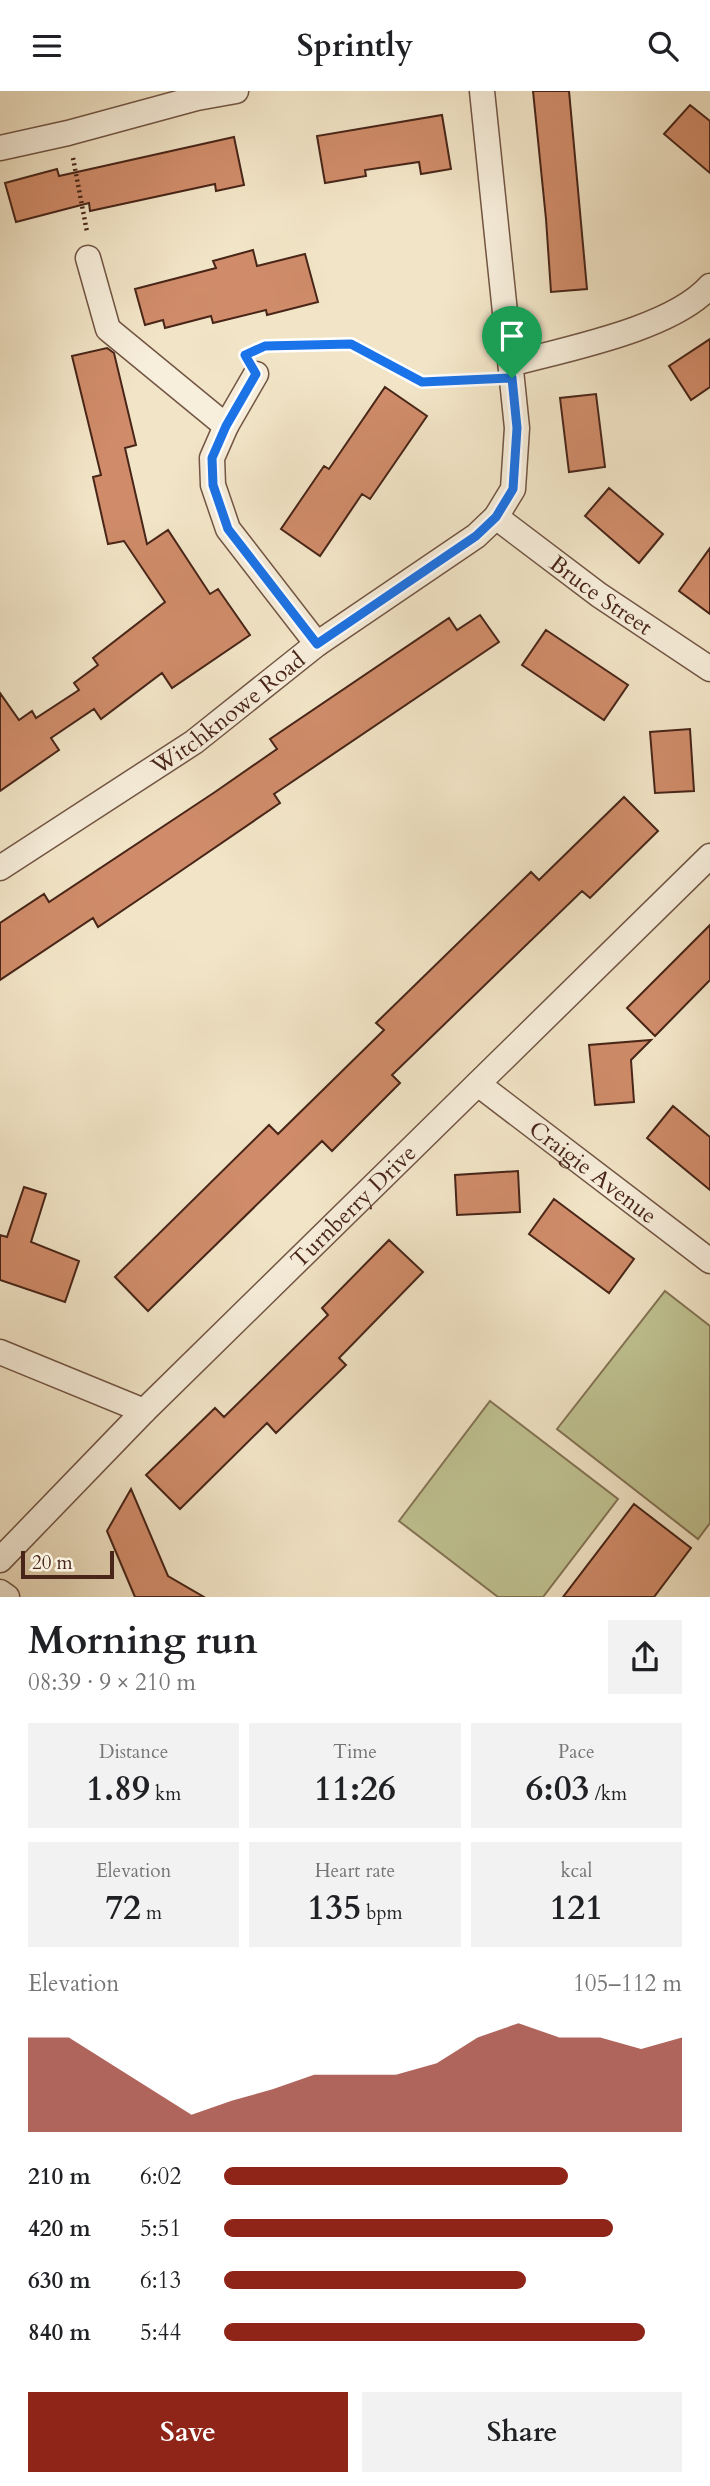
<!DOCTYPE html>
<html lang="en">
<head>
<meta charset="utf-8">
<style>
  body { margin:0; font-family:Cardo,serif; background:#f2f2f2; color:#202124; height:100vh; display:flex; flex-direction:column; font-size:26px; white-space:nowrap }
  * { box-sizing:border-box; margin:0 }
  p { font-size:23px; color:#757577 }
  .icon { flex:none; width:38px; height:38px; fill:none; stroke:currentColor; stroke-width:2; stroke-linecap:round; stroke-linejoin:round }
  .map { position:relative; height:1506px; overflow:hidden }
  .panel { display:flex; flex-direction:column; background:#fff; flex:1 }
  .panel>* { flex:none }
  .scale { position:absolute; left:21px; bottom:18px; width:93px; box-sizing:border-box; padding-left:7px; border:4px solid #482518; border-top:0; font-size:19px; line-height:24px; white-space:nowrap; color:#482518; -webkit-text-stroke:5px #f7eedb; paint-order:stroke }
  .pin { position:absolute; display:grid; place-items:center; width:60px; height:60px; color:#fff; margin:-72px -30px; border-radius:50% 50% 50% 0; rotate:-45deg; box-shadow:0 0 7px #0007 }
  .pin .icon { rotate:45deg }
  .round { display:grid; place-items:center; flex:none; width:74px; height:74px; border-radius:0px; background:#f2f2f2 }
  .overview { display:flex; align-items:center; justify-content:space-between; height:119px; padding:0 28px }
  h1 { font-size:38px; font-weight:800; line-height:52px }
  .stats { display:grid; grid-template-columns:repeat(3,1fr); gap:10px; height:119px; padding:7px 28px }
  .stats div { display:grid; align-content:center; border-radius:0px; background:#f2f2f2; text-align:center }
  .stats b { font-size:35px; font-weight:800 }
  .stats small { font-size:19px; font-weight:400 }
  .stats p { font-size:19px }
  .chart { height:196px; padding:14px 28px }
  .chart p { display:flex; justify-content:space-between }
  .chart svg { width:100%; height:126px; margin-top:7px; fill:#8f2418; opacity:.7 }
  .cta { display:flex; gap:14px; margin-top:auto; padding:14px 28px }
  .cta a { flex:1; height:80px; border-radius:0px; background:#8f2418; color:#fff; font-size:28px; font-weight:800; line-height:80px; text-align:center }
  .cta a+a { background:#f2f2f2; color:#202124 }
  ul { padding:0 28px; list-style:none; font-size:23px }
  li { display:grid; grid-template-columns:112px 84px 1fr; align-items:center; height:52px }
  li i { height:18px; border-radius:9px; background:#8f2418 }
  header { display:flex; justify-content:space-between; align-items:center; height:91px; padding:0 28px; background:#fff; font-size:32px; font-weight:800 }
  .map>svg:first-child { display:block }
  .garden { fill:#c0c392; stroke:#847455; stroke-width:2 }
  .building { fill:#d08c6a; stroke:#482518; stroke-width:2 }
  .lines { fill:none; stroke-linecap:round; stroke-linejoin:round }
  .minor-casing { stroke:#725544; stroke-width:27 }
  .path { stroke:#482518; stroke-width:4.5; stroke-dasharray:2 3.5; stroke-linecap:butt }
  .minor { stroke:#f7eedb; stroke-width:24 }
  .route-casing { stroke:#fff; stroke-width:14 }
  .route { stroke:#1a73e8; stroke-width:9 }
  .labels { text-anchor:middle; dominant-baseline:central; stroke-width:6; stroke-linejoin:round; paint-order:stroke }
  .street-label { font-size:23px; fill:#482518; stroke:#f7eedb }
</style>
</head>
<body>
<header><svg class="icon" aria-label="menu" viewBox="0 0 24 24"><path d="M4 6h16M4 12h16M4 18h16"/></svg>Sprintly<svg class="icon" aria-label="search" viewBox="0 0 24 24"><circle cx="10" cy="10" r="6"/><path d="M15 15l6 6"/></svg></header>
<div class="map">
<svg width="710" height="1506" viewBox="0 0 710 1506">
  <rect width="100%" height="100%" fill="#f2e5c7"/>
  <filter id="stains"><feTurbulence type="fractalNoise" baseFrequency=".00286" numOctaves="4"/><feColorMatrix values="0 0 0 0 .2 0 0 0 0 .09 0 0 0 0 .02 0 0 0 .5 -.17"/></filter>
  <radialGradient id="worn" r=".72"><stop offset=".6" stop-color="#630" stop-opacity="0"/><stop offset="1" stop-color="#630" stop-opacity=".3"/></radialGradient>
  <path class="garden" d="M665,1200L710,1235V1432L698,1448L557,1338Z
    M490,1310L618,1408L543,1506H498L399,1430Z"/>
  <path class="building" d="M533,0H569L587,198L551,201L546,128Z
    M690,14L710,30V82L664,43Z
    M442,24L451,78L421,83L419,71L365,79L366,85L325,92L317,45Z
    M234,46L244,94L216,100L215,93L90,120L89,112L16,131L5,92L57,78L59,85Z
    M253,159L257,175L305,163L318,211L267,224L266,219L213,232L211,225L165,237L163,229L145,234L135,198L216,177L213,170Z
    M710,248V296L691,309L669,275Z
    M107,257L114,262L136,354L125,357L147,453L168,439L210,503L218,498L250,544L172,597L162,582L101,628L94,618L51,647L59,659L0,700V602L19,629L32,620L36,627L79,599L74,592L98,574L93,567L165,511L124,450L108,453L93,386L101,384L72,265Z
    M385,296L427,325L370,408L362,403L320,465L281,438L324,375L329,378Z
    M596,303L605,376L569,381L560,307Z
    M609,397L663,443L639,472L585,425Z
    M710,457V523L679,500Z
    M480,524L499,551L274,703L280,712L169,788L98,836L93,827L0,889V832L44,803L49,811L215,701L277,658L270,648L449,527L457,539Z
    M546,539L628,594L604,629L522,574Z
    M690,638L694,700L655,702L650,641Z
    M624,706L658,740L590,807L582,800L392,984L400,992L332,1060L322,1050L148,1220L115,1186L269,1034L278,1043L384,939L376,932L531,781L539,789Z
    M710,834V889L655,945L627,917Z
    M651,949L631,969L634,1011L595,1014L589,954Z
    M673,1015L710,1046V1099L647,1047Z
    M518,1080L520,1121L457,1124L455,1084Z
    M24,1096L46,1103L31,1151L79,1170L65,1211L0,1189V1144L7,1146Z
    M554,1108L634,1168L609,1202L529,1143Z
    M389,1149L423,1181L339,1267L346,1274L276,1342L267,1332L180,1418L146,1384L215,1317L224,1326L328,1224L322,1217Z
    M131,1398L168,1485L204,1506H135L107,1440Z
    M634,1413L691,1457L654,1506H563Z"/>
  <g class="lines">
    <g class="minor-casing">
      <g id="minor">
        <path d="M0,57L68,42L197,7L236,0"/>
        <path d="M88,167L108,238L226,335"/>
        <path d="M511,273C566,258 672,238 710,195"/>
        <path d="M256,283L226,335L212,367L213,394L228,438L317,553"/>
        <path id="s1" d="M496,426L599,504L710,578"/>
        <path id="s2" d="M0,777L194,651L317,553L476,445L496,426L513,398L517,337L482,0"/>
        <path id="s3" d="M478,993L710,1170"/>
        <path d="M0,1261L144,1320"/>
        <path id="s4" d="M0,1469L144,1320L710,765"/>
        <path d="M0,1501L7,1506"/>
      </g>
    </g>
    <path class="path" d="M73,67L87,141
      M265,255L351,252L422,291L484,288"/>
    <use href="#minor" class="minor"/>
  </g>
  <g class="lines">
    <g class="route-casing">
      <path id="route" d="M351,253L422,291L512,287L517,337L513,398L496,426L476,445L317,553L228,438L213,394L212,367L226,335L256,283L245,264L265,255Z"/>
    </g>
    <use href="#route" class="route"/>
  </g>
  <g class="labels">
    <g class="street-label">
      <text stroke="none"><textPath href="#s1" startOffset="131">Bruce Street</textPath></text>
      <text stroke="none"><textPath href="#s2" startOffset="276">Witchknowe Road</textPath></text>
      <text stroke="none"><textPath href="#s3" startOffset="145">Craigie Avenue</textPath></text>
      <text stroke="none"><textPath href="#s4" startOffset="500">Turnberry Drive</textPath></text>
    </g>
  </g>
  <rect width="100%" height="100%" filter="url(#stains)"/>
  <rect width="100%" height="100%" fill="url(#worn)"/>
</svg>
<div class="scale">20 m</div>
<div class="pin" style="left:512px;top:287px;background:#1e9e55"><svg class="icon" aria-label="arrive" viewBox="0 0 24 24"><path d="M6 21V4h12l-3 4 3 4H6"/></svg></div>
</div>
<section class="panel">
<div class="overview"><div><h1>Morning run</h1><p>08:39 · 9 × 210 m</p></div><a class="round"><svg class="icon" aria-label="share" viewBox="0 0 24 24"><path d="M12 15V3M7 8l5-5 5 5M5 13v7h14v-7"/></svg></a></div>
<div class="stats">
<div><p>Distance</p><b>1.89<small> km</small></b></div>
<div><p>Time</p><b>11:26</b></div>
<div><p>Pace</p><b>6:03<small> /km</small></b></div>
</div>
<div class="stats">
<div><p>Elevation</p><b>72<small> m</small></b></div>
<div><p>Heart rate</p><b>135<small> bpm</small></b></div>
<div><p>kcal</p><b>121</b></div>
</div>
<div class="chart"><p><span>Elevation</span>105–112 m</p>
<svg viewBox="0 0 160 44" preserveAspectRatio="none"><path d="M0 44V11L10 11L20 20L30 29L40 38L50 33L60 29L70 24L80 24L90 24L100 20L110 11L120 6L130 11L140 11L150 15L160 11V44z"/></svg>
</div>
<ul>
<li><b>210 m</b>6:02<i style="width:75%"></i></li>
<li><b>420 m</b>5:51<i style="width:85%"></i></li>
<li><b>630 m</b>6:13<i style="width:66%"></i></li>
<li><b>840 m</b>5:44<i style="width:92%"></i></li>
</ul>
<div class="cta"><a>Save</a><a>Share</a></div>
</section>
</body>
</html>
